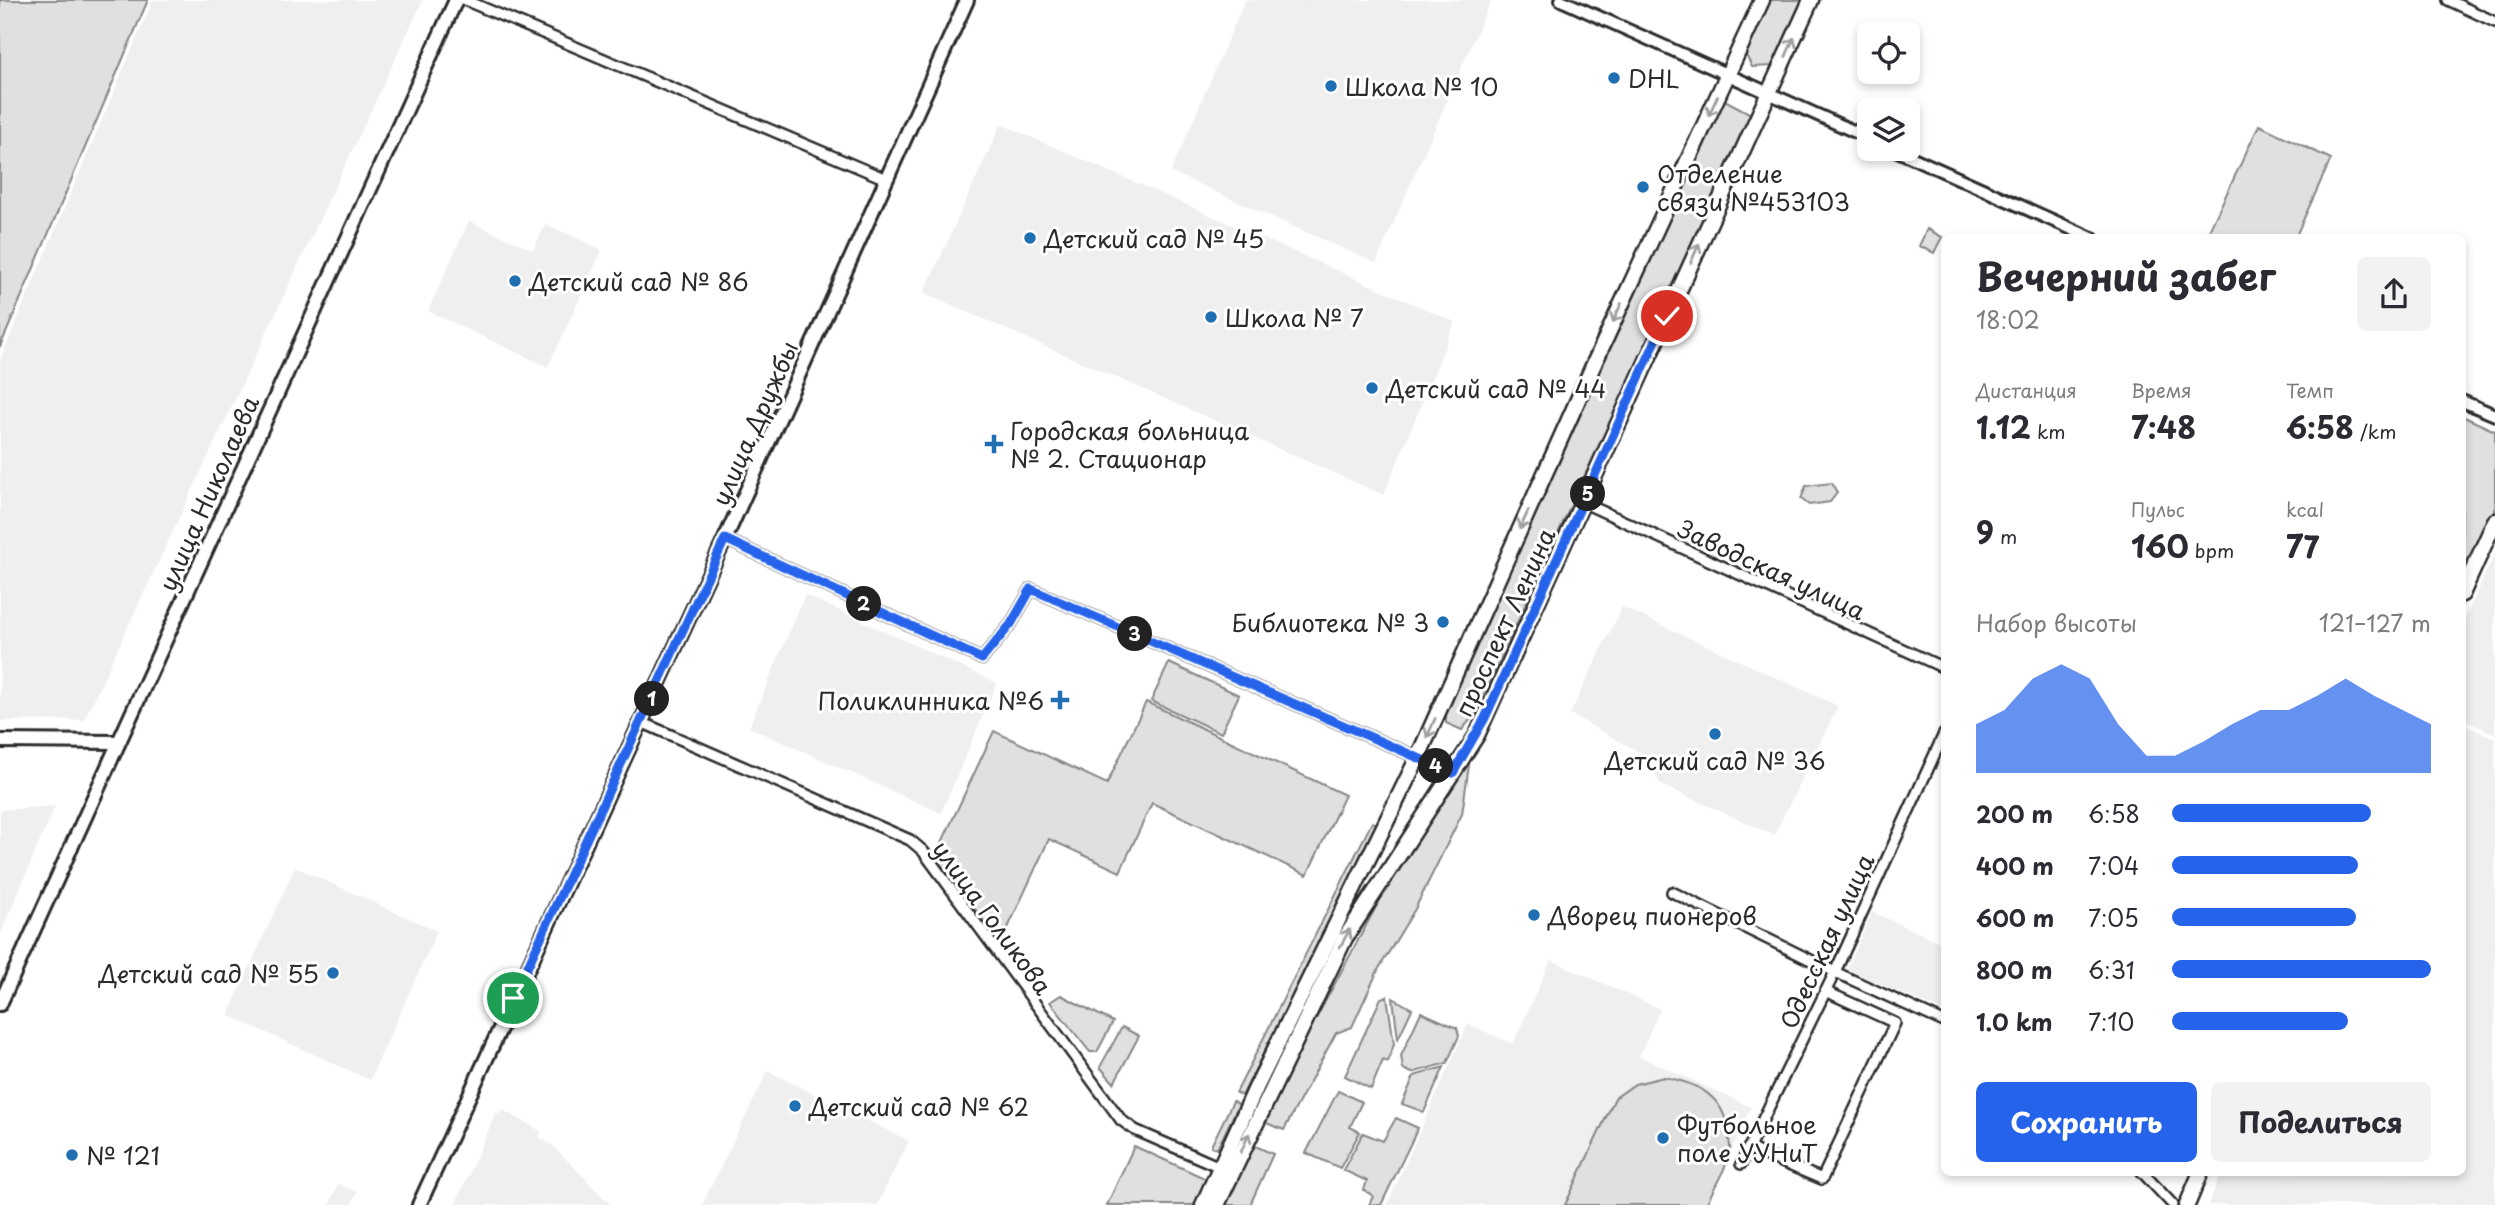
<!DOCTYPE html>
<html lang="ru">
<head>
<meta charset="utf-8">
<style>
  body { margin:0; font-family:"Playpen Sans",sans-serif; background:#f2f2f3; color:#2b2b33; height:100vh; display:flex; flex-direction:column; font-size:26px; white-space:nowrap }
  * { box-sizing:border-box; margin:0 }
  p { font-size:23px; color:#7c7c81 }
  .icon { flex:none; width:38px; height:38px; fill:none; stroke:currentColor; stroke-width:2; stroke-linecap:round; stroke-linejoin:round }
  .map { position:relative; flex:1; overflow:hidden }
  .panel { position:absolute; left:1941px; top:234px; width:525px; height:942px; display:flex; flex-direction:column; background:#fff; border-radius:10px; box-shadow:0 4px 10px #0003 }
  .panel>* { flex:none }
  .fabs { position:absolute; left:1857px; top:21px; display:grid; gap:14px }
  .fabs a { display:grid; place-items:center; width:63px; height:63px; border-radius:10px; background:#fff; box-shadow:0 4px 10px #0003; font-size:35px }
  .pin { position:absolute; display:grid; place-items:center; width:60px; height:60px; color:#fff; margin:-30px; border:4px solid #fff; border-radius:50%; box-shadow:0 2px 7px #0007 }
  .km { position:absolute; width:35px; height:35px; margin:-18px; border-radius:50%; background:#222; color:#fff; font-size:19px; line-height:35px; text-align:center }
  .round { display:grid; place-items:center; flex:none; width:74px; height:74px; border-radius:10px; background:#f2f2f3 }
  .overview { display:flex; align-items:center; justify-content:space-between; height:119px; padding:0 35px }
  h1 { font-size:38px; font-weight:700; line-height:52px }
  .figures { display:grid; grid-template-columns:repeat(3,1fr); gap:10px; height:119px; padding:7px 35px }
  .figures div { display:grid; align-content:center }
  .figures b { font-size:30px; font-weight:700 }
  .figures small { font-size:19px; font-weight:400 }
  .figures p { font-size:19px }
  .chart { height:196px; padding:14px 35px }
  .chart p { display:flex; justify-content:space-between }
  .chart svg { width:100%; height:126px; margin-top:7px; fill:#2563eb; opacity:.7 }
  .action { display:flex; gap:14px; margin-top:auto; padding:14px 35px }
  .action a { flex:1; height:80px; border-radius:10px; background:#2563eb; color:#fff; font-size:28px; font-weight:700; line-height:80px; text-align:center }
  .action a+a { background:#f2f2f3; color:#2b2b33 }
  ul { padding:0 35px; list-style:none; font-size:23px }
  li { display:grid; grid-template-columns:112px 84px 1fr; align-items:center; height:52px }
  li i { height:18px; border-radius:9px; background:#2563eb }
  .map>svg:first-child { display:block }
  .built { fill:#efefef }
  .green { fill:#e0e0e0; stroke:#868686; stroke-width:2 }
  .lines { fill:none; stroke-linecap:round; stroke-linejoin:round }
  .minor-casing { stroke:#2b2b2b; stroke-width:14 }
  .tertiary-casing { stroke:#2b2b2b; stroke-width:16 }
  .secondary-casing { stroke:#2b2b2b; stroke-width:18 }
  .primary-casing { stroke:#2b2b2b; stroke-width:19 }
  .minor { stroke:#fff; stroke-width:9 }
  .tertiary { stroke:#fff; stroke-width:10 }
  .secondary { stroke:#fff; stroke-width:12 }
  .primary { stroke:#fff; stroke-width:14 }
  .oneway { stroke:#a0a0a0 }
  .route-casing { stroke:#fff; stroke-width:14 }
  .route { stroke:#2563eb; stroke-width:9 }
  .poi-dot { fill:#1f6fb2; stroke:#fff; stroke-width:2.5 }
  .labels { text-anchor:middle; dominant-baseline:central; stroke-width:6; stroke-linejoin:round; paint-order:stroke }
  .poi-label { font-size:24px; fill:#2b2b2b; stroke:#fff; text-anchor:start }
  .street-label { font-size:24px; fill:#2b2b2b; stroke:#fff }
</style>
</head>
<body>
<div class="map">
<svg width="2495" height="1205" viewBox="0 0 2495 1205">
  <rect width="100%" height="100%" fill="#fff"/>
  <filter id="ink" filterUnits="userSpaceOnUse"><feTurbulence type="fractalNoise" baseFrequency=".0143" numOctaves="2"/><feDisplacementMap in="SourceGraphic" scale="14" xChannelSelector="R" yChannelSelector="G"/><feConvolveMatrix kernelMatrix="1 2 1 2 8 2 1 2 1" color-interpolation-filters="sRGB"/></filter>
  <g filter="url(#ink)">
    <path class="built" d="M153,0H423L84,720L0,721V360Z
      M1245,0H1491L1376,263L1171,172Z
      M1001,124L1455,322L1384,495L924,293Z
      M469,221L533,250L546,224L602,250L548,367L428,311Z
      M2495,553V734L2462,719V626Z
      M805,595L997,683L941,813L749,727Z
      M1622,607L1838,706L1774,835L1661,785L1643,754L1570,714Z
      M2462,724L2495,738V1205H2208L2221,1173L2462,1172Z
      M55,806L0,935V810Z
      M295,867L437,931L370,1080L228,1015Z
      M1872,912L1944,944V1012L1847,969Z
      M1551,960L1660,1009L1639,1056L1751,1107L1707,1205H1387L1468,1024L1513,1044Z
      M768,1071L909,1141L877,1205H702Z
      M503,1110L541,1131L539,1137L552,1145L611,1205H455L496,1113L499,1114Z
      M338,1184L357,1192L351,1205H329Z"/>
    <path class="green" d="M0,0H148L0,347Z
      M1769,0H1802L1772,66L1752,67L1745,53Z
      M1721,98L1751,114L1475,714L1462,730L1446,723V706Z
      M2259,125L2331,159L2295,238H2218L2208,233Z
      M1927,229L1942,237L1934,253L1919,246Z
      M2462,416L2495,431V513L2462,585Z
      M1832,483L1837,493L1830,502L1809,505L1801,499L1806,486Z
      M1169,663L1239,695L1221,733L1151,701Z
      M1146,702L1345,795L1307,875L1152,803L1120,872L1049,839L1001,943L935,857L994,731L1107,784Z
      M1470,758L1462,814L1415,909L1378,970L1352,1027L1336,1033L1284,1130L1261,1121L1406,851Z
      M1372,822L1378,825L1242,1096L1236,1093Z
      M1061,995L1113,1022L1097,1052H1090L1050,1002Z
      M1387,996L1394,1044L1388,1062L1383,1060L1371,1089L1345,1076L1381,998Z
      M1393,998L1412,1009L1398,1039Z
      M1421,1012L1457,1028L1459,1036L1447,1063L1412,1073L1403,1069L1401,1056Z
      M1122,1027L1139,1036L1114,1083L1100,1067Z
      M1444,1067L1424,1112L1402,1104L1414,1076Z
      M1664,1077C1697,1083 1725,1096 1728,1133C1729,1140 1731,1148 1730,1155C1724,1172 1713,1189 1706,1205H1565L1615,1098L1635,1084Z
      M1338,1091L1362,1102L1350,1127L1360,1132L1340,1168L1306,1153Z
      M1233,1101L1239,1104L1217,1149L1211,1146Z
      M1396,1118L1418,1128L1381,1205H1369L1373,1196L1364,1190L1367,1181L1343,1170L1363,1133L1383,1141Z
      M1249,1143L1273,1154L1250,1205H1221Z
      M1134,1146L1211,1181L1199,1205H1107Z"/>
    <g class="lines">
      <g class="minor-casing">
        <path id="minor" d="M465,0L886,179
          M2448,0L2495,22
          M1584,503L1944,668
          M725,539L982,659L1011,624L1031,589L1453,773
          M641,722L910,840L923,851L1121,1120L1135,1130L1222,1168
          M1672,892L1835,972L1944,1022
          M1748,1148L1822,1179L1895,1023L1825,991
          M1741,1164L1835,972L1944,734
          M2142,1172L2173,1205"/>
      </g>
      <g class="tertiary-casing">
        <path id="tertiary" d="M1561,0L1869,138
          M1893,149L2092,238
          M2462,401L2495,415"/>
      </g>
      <g class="secondary-casing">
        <path id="secondary" d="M0,741L118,742
          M0,1004L456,0
          M419,1205L725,539L967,0"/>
      </g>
      <g class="primary-casing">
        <path id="primary" d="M2462,594L2495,521
          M1203,1205L1256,1088L1418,757L1593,366L1762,0
          M1217,1205L1345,938L1477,735L1811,0
          M2187,1205L2201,1172"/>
      </g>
      <use href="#minor" class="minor"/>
      <use href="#tertiary" class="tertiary"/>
      <use href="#secondary" class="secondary"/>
      <use href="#primary" class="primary"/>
    </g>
    <defs><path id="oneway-shaft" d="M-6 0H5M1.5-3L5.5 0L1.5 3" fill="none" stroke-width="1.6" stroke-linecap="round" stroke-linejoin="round" transform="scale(1.75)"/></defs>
    <g class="oneway">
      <use href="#oneway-shaft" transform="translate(1790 47) rotate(-66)"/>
      <use href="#oneway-shaft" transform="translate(1713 106) rotate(115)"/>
      <use href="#oneway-shaft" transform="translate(1695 253) rotate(-66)"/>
      <use href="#oneway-shaft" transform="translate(1617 313) rotate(115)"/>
      <use href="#oneway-shaft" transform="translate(1524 520) rotate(115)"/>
      <use href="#oneway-shaft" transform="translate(1431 728) rotate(114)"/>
      <use href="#oneway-shaft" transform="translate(1345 938) rotate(-61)"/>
      <use href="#oneway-shaft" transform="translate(1245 1143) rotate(-66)"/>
    </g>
  </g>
  <g class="lines" filter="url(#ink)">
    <g class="route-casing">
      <path id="route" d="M513,998L725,539L982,659L1011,624L1031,589L1453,773L1485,718L1667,316"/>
    </g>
    <use href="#route" class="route"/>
  </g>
  <g class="poi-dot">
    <circle cx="1614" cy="78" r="7"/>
    <circle cx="1331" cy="86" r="7"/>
    <circle cx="1643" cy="187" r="7"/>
    <circle cx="1030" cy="238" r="7"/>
    <circle cx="515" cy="281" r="7"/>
    <circle cx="1211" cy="317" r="7"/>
    <circle cx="1372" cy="388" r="7"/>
    <path d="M990.5 433.5h7v7h7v7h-7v7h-7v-7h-7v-7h7z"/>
    <circle cx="1443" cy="622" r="7"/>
    <path d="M1056.5 689.5h7v7h7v7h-7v7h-7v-7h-7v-7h7z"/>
    <circle cx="1715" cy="734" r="7"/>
    <circle cx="1534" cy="915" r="7"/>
    <circle cx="333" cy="973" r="7"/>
    <circle cx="795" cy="1106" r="7"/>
    <circle cx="1663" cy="1138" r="7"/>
    <circle cx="72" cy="1155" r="7"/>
  </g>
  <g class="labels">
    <g class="poi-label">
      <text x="1628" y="78">DHL</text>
      <text x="1345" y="86">Школа № 10</text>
      <text x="1657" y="173">Отделение<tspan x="1657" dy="28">связи №453103</tspan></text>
      <text x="1044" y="238">Детский сад № 45</text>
      <text x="529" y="281">Детский сад № 86</text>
      <text x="1225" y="317">Школа № 7</text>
      <text x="1386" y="388">Детский сад № 44</text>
      <text x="1010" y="430">Городская больница<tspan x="1010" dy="28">№ 2. Стационар</tspan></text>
      <text x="1429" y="622" text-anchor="end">Библиотека № 3</text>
      <text x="1044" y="700" text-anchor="end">Поликлинника №6</text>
      <text x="1715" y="760" text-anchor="middle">Детский сад № 36</text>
      <text x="1548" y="915">Дворец пионеров</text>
      <text x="319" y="973" text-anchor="end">Детский сад № 55</text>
      <text x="809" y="1106">Детский сад № 62</text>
      <text x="1677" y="1124">Футбольное<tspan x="1677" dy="28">поле УУНиТ</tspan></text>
      <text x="86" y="1155">№ 121</text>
    </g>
    <g class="street-label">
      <text transform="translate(754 423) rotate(-66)">улица Дружбы</text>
      <text transform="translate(208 493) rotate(-66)">улица Николаева</text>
      <text transform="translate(1772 569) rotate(25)">Заводская улица</text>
      <text transform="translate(1504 622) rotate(-65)">проспект Ленина</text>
      <text transform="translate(993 917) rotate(54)">улица Голикова</text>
      <text transform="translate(1826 941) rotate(-65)">Одесская улица</text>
    </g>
  </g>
</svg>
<div class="fabs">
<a><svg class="icon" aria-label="locate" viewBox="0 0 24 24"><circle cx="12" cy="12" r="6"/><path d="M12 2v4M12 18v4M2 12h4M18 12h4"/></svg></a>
<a><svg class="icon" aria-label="layers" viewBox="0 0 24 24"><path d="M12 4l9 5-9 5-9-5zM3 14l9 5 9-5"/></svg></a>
</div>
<div class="pin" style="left:513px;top:998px;background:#1e9e55"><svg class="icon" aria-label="arrive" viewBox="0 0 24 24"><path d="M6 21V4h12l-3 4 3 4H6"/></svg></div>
<div class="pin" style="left:1667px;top:316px;background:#d93025"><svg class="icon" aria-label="check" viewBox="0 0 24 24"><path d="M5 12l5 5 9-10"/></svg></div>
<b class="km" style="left:652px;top:699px">1</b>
<b class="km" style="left:864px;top:604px">2</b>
<b class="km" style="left:1135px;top:634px">3</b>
<b class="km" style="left:1436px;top:766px">4</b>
<b class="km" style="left:1588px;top:494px">5</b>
<section class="panel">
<div class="overview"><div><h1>Вечерний забег</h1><p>18:02</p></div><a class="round"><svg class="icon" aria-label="share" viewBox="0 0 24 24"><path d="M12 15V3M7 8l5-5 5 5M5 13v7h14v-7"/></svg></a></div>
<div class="figures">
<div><p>Дистанция</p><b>1.12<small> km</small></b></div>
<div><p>Время</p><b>7:48</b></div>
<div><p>Темп</p><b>6:58<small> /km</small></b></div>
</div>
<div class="figures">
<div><b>9<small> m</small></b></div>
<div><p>Пульс</p><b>160<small> bpm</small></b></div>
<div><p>kcal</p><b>77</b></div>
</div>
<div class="chart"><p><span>Набор высоты</span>121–127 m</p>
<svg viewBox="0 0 160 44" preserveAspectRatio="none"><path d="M0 44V27L10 22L20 11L30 6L40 11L50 27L60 38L70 38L80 33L90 27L100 22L110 22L120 17L130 11L140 17L150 22L160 27V44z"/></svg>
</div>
<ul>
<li><b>200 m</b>6:58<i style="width:77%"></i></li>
<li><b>400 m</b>7:04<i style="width:72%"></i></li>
<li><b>600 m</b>7:05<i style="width:71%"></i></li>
<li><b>800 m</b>6:31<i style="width:100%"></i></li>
<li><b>1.0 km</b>7:10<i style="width:68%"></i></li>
</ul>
<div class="action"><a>Сохранить</a><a>Поделиться</a></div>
</section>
</div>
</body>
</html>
